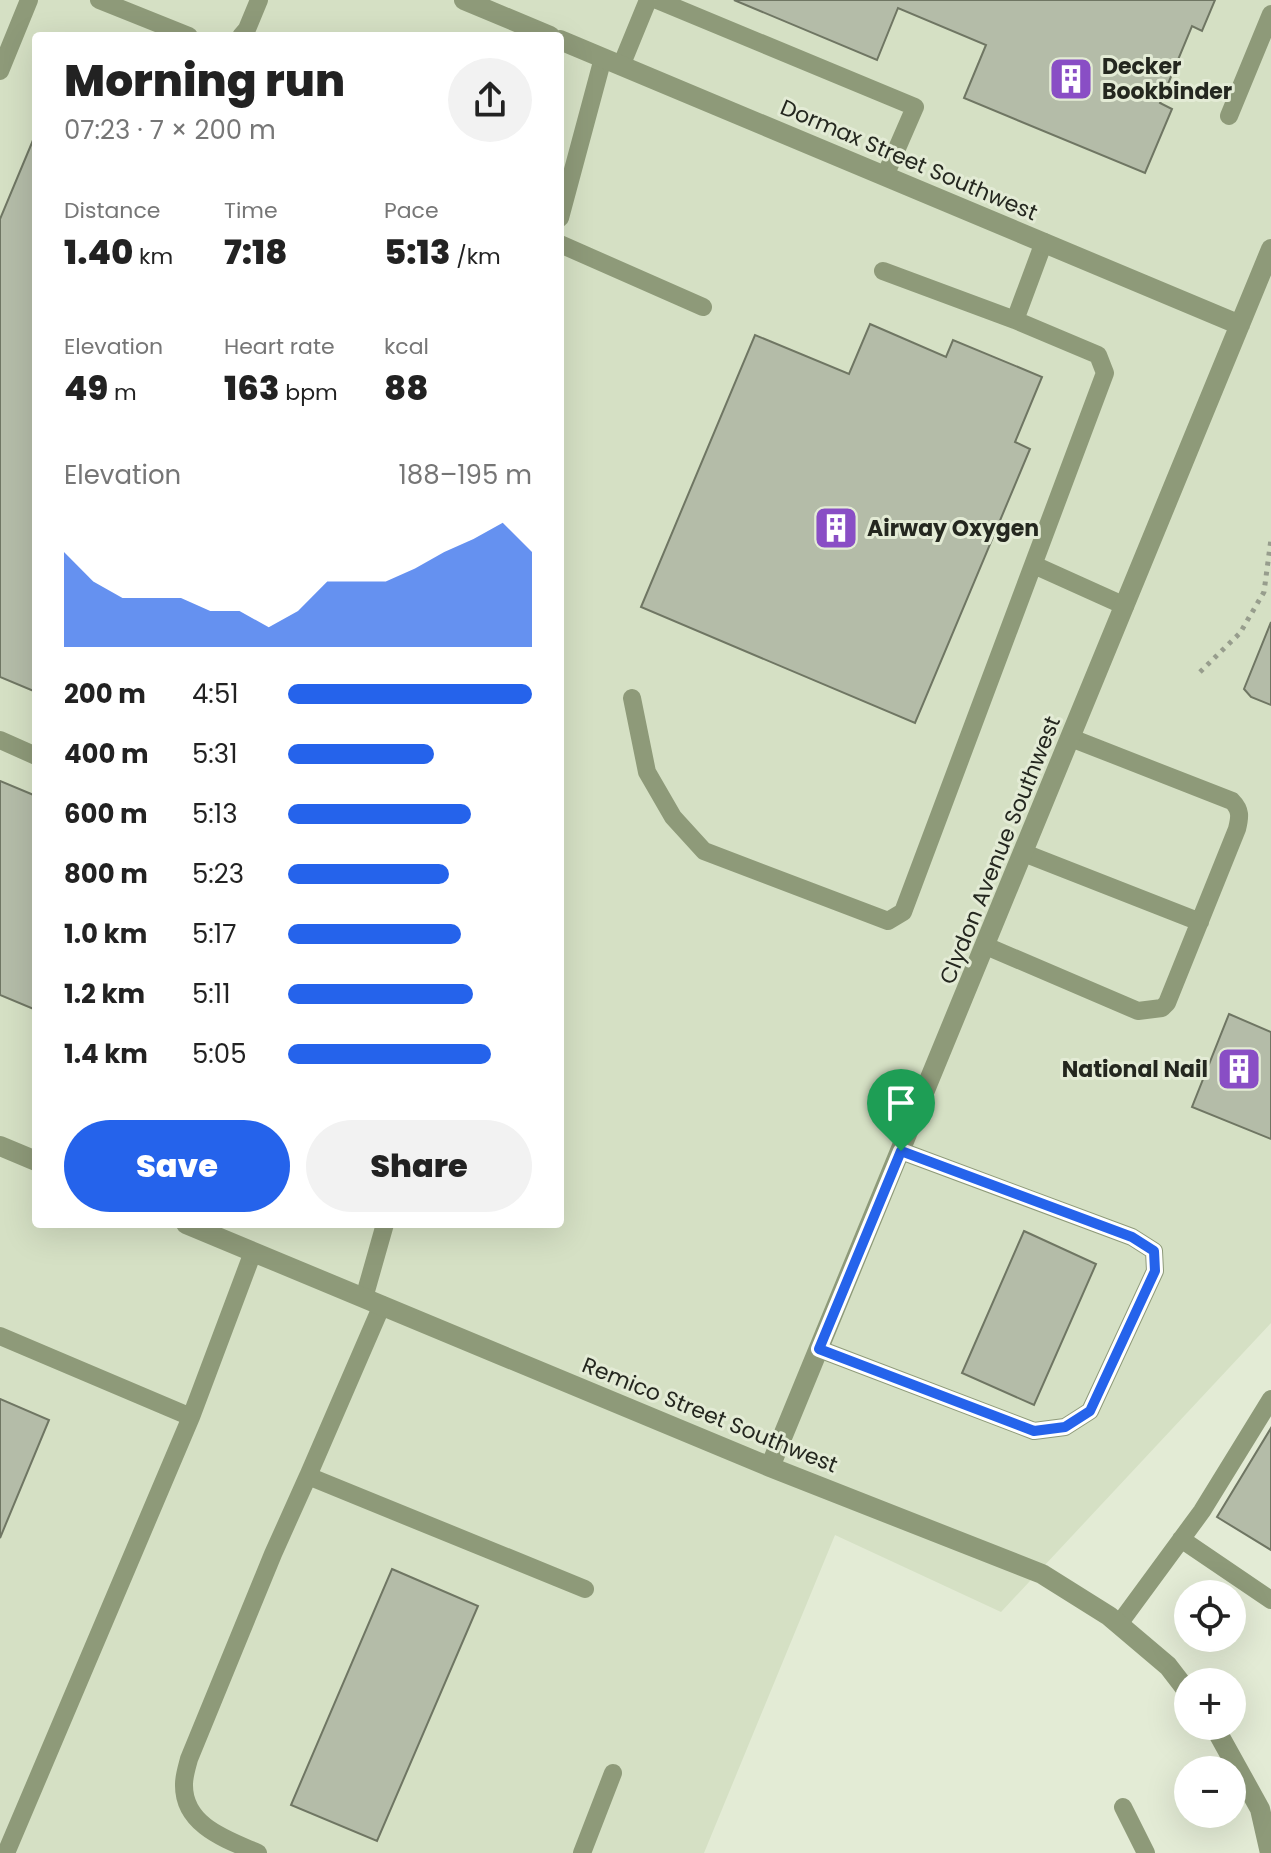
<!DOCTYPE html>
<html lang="en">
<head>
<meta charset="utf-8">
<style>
  body { margin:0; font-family:Poppins,sans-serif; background:#f2f2f2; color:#222; height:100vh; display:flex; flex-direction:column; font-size:30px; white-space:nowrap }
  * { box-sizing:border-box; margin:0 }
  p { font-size:26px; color:#767676 }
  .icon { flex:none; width:44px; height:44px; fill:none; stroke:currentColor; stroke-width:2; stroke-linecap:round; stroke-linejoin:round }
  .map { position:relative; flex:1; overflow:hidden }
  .panel { position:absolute; left:32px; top:32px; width:532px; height:1196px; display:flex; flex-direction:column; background:#fff; border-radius:8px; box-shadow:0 8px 32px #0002 }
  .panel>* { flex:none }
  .buttons { position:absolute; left:1174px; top:1580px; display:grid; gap:16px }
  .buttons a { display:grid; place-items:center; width:72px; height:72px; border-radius:50%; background:#fff; box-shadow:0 8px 32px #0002; font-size:40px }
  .pin { position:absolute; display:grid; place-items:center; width:68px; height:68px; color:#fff; margin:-82px -34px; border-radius:50% 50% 50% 0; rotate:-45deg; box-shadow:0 0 8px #0007 }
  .pin .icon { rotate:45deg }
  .round { display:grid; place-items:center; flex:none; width:84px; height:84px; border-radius:42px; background:#f2f2f2 }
  .headline { display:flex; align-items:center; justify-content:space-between; height:136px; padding:0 32px }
  h1 { font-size:44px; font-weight:800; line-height:60px }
  .figures { display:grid; grid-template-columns:repeat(3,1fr); gap:12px; height:136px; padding:8px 32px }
  .figures div { display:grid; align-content:center }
  .figures b { font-size:34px; font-weight:800 }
  .figures small { font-size:22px; font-weight:400 }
  .figures p { font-size:22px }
  .chart { height:224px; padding:16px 32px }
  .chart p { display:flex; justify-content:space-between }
  .chart svg { width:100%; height:144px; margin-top:8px; fill:#2563eb; opacity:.7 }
  .primary-button { display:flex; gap:16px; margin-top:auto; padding:16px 32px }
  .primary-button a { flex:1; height:92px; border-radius:48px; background:#2563eb; color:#fff; font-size:32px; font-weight:800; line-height:92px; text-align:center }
  .primary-button a+a { background:#f2f2f2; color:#222 }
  ul { padding:0 32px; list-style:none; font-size:26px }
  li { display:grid; grid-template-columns:128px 96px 1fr; align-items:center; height:60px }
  li i { height:20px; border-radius:10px; background:#2563eb }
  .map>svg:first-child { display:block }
  .built { fill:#d5e0c4; fill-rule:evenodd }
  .building { fill:#b4bca8; stroke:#6f7663; stroke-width:2 }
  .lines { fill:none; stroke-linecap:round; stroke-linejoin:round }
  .path { stroke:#979d8d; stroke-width:5; stroke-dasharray:4 6; stroke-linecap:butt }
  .lane { stroke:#8e9a79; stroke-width:18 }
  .street { stroke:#8e9a79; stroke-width:20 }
  .route-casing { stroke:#fff; stroke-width:16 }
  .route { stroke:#2563eb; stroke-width:10 }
  .labels { text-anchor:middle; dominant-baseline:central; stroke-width:6; stroke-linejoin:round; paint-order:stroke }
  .poi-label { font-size:22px; font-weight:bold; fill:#24271f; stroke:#e3ebd5; text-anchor:start }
  .street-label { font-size:22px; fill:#24271f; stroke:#e3ebd5 }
</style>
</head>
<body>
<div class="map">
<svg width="1271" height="1853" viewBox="0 0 1271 1853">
  <rect width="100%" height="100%" fill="#e3ebd5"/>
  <path class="built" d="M0,0H1271V1323L1001,1612L835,1535L704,1853H0ZM36,36H560V1224H36Z"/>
  <path class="building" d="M734,0H1215L1202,31L1192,26L1160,103L1172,109L1145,173L964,98L986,45L898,8L877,60Z
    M36,133V692L0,677V219Z
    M870,324L946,357L953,340L1042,377L1015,442L1030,449L915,723L641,607L755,335L849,374Z
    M1271,622V705L1251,697L1244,689Z
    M0,781L36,796V1010L0,995Z
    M1229,1014L1271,1032V1139L1192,1107Z
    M1024,1231L1096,1264L1034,1405L962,1373Z
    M0,1399L49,1420L0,1538Z
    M1271,1428V1550L1217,1517Z
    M392,1569L478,1606L377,1841L291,1805Z"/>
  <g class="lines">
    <path class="path" d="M1200,672L1240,633L1264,592L1271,539"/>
    <path class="lane" d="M99,0L189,36
      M657,0L915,107L885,176
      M241,36L247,29L259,0
      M621,66L648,0
      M0,71L29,0
      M1229,116L1271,14
      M560,218L603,58
      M560,244L703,307
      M883,271L1015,320L1044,242
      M1034,565L1125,606
      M632,698L647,772L673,817L704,851L888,921L903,912L1105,373L1098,355L1015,320
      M0,740L36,756
      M1024,853L1200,922
      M986,946L1138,1011L1162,1008L1167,1003L1237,829C1240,817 1241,810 1232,801L1071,738
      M364,1298L385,1224
      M382,1305L308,1476L585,1589
      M0,1336L191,1417L6,1853
      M819,1349L1034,1431L1065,1427L1090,1411L1155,1271L1154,1251L1132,1237L901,1151
      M191,1417L253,1252
      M1181,1539L1271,1600
      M1119,1624L1202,1511L1271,1399
      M1123,1807L1146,1853
      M258,1853C228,1840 183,1826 184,1784C184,1776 187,1767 189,1759L273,1554L308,1476
      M582,1853L613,1773"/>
    <path class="street" d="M464,0L550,36
      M560,40L1240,325
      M0,1146L36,1161
      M186,1224L770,1467L1042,1574L1109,1616L1168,1666L1188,1692
      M770,1467L1271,249
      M1214,1726L1260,1809L1270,1853"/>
  </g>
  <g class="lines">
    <g class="route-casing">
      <path id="route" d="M901,1151L1132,1237L1154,1251L1155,1271L1090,1411L1065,1427L1034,1431L819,1349Z"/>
    </g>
    <use href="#route" class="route"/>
  </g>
  <defs>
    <g id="building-square" transform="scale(2.3)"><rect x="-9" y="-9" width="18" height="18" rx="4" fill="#894ec5" stroke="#e3ebd5"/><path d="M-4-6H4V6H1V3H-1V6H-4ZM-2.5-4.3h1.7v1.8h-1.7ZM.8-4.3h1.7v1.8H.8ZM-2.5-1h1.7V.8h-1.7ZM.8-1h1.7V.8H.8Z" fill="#fff"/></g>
  </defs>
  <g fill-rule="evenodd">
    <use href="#building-square" x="1071" y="79"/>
    <use href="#building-square" x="836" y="528"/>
    <use href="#building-square" x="1239" y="1069"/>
  </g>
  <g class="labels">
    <g class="poi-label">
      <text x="1102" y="66">Decker<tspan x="1102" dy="25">Bookbinder</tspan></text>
      <text x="867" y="528">Airway Oxygen</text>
      <text x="1208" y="1069" text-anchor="end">National Nail</text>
    </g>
    <g class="street-label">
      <text transform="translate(909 160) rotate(23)">Dormax Street Southwest</text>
      <text transform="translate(1000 850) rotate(-68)">Clydon Avenue Southwest</text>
      <text transform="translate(710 1415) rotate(22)">Remico Street Southwest</text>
    </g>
  </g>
</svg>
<div class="buttons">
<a><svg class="icon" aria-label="locate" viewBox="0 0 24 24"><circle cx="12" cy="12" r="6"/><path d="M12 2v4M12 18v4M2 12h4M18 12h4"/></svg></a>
<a>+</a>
<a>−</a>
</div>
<div class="pin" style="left:901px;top:1151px;background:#1e9e55"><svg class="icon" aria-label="arrive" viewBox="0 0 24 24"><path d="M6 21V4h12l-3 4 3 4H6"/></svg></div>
<section class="panel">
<div class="headline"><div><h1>Morning run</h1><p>07:23 · 7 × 200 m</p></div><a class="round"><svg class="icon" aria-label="share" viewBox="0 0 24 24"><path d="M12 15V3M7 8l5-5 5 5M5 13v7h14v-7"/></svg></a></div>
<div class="figures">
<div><p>Distance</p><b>1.40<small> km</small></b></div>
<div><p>Time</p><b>7:18</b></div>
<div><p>Pace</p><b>5:13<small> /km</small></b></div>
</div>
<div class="figures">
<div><p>Elevation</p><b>49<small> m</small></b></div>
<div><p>Heart rate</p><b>163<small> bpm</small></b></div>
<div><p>kcal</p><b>88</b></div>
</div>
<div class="chart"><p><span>Elevation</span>188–195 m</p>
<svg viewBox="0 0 160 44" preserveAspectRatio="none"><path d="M0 44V15L10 24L20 29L30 29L40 29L50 33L60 33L70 38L80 33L90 24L100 24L110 24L120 20L130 15L140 11L150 6L160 15V44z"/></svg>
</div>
<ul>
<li><b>200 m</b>4:51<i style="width:100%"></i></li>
<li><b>400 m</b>5:31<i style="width:60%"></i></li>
<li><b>600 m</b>5:13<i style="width:75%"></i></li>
<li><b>800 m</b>5:23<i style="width:66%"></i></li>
<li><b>1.0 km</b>5:17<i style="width:71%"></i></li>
<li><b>1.2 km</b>5:11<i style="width:76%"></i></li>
<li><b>1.4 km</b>5:05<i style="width:83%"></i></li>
</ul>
<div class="primary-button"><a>Save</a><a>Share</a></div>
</section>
</div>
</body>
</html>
